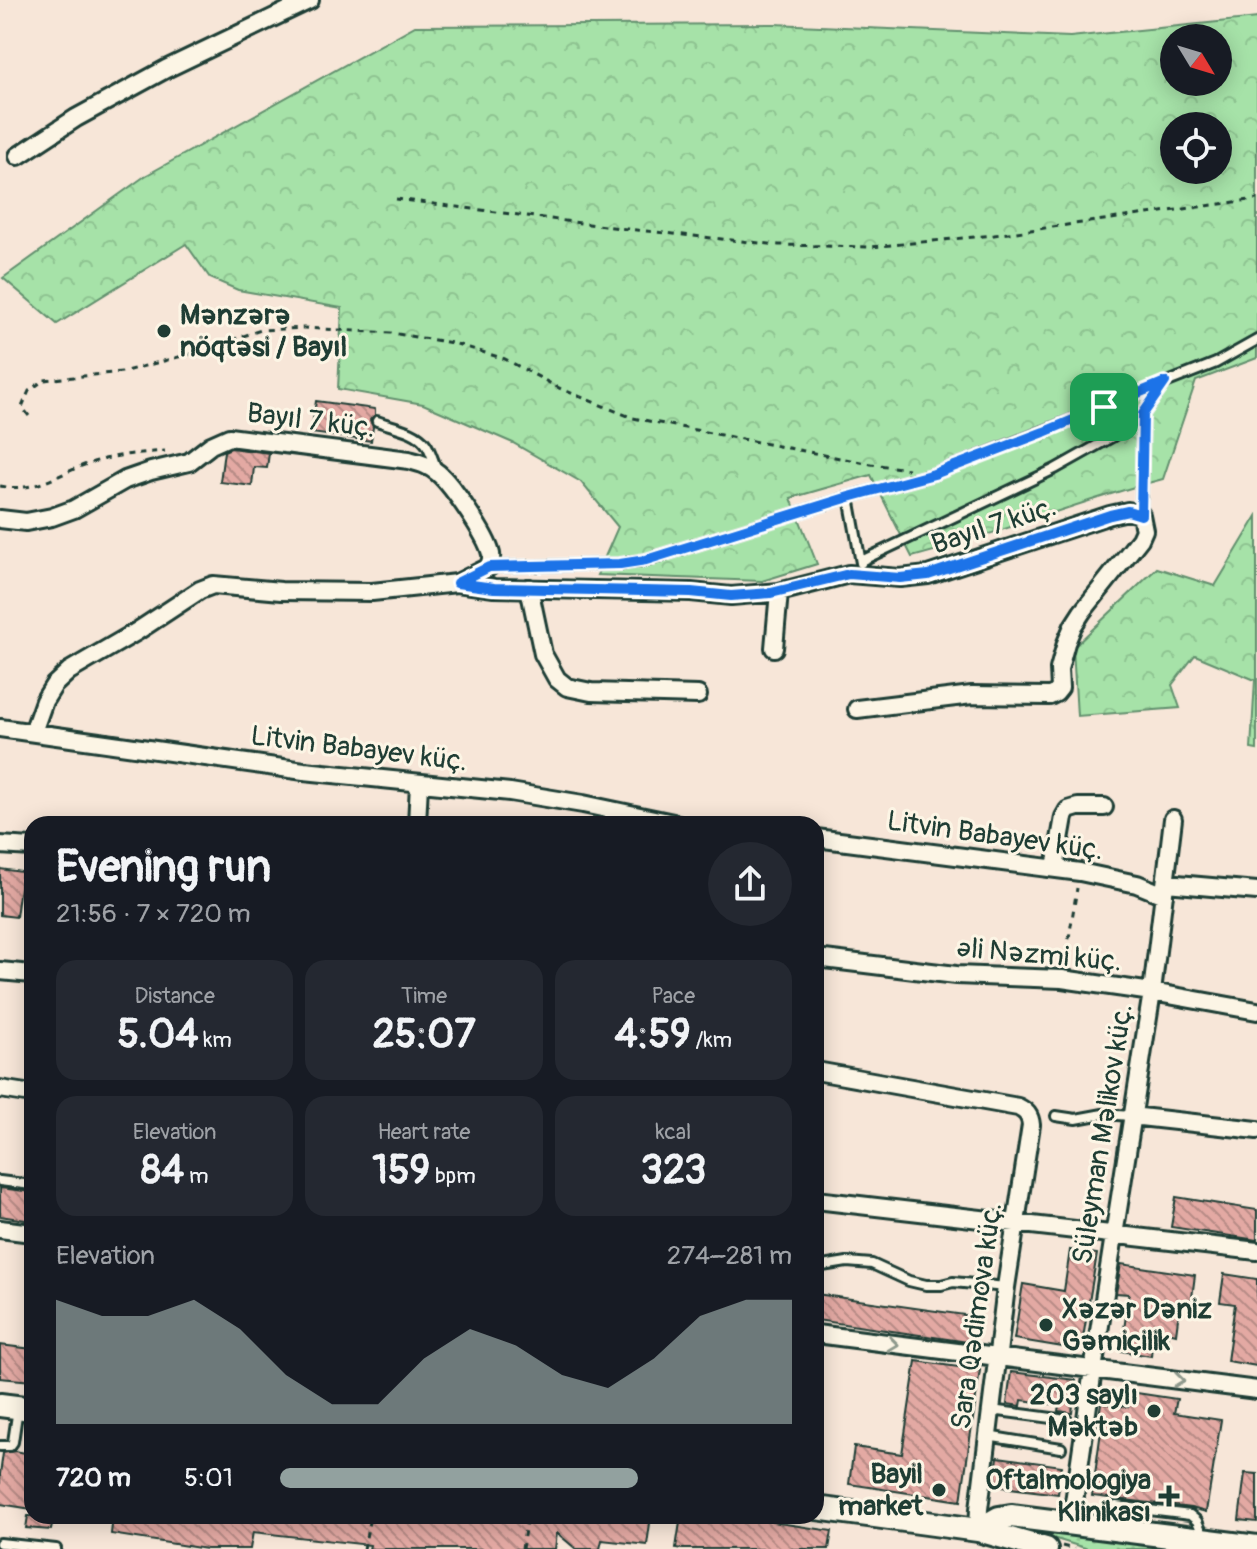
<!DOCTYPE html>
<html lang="en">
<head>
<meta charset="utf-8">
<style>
  body { margin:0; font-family:Pangolin,sans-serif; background:#242831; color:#f1f3f6; height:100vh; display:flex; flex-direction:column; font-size:30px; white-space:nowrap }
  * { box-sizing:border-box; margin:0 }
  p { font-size:26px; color:#9ea1a6 }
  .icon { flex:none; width:44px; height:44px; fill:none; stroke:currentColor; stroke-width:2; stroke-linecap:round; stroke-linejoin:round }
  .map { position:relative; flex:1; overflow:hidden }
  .drawer { position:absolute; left:24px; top:816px; width:800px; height:708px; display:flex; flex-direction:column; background:#171b24; border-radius:24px; box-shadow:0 4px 20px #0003 }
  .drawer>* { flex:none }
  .needle { width:52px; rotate:128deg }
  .buttons { position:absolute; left:1160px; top:24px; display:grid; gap:16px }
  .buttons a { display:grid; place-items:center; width:72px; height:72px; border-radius:50%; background:#171b24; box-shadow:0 4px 20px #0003; font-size:40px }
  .pin { position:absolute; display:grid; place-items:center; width:68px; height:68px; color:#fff; margin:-34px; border-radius:16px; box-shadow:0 4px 12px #0006 }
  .round { display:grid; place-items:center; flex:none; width:84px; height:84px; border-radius:42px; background:#242831 }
  .head { display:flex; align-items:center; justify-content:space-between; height:136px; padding:0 32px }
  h1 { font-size:44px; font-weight:800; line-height:60px }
  .figures { display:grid; grid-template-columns:repeat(3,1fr); gap:12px; height:136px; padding:8px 32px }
  .figures div { display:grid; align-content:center; border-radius:20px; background:#242831; text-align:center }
  .figures b { font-size:40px; font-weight:800 }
  .figures small { font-size:22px; font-weight:400 }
  .figures p { font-size:22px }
  .chart { height:224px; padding:16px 32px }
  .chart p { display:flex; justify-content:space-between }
  .chart svg { width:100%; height:144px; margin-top:8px; fill:#92a19f; opacity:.7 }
  ul { padding:0 32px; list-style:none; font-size:26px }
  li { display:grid; grid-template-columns:128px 96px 1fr; align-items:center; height:60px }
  li i { height:20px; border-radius:10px; background:#92a19f }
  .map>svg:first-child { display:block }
  .forest { fill:url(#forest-crowns); stroke:#62906e; stroke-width:2; fill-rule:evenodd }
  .park { fill:url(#park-dots); stroke:#62906e; stroke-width:2 }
  .building { fill:url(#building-back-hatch); stroke:#1f3d34; stroke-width:2 }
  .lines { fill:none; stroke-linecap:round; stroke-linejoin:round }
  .lane-casing { stroke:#1f3d34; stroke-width:14 }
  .street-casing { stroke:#1f3d34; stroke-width:22 }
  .secondary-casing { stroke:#1f3d34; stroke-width:28 }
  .path { stroke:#1f3d34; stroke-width:3; stroke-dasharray:6 6; stroke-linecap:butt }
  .lane { stroke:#fcf5e5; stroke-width:8 }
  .street { stroke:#fcf5e5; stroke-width:16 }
  .secondary { stroke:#fcf5e5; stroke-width:22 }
  .oneway { stroke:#8e998c }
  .route-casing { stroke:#fff; stroke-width:16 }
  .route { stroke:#1a73e8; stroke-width:10 }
  .poi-dot { fill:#1f3d34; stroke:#fcf5e5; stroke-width:3 }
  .labels { text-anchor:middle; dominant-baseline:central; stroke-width:6; stroke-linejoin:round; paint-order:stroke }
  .poi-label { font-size:28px; font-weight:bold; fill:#1f3d34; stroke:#fcf5e5; text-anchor:end }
  .street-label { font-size:28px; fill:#1f3d34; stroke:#fcf5e5 }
</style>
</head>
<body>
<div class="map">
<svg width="1257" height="1549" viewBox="0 0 1257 1549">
  <defs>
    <pattern id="forest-crowns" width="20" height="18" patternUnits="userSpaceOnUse" patternTransform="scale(2)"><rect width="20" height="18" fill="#a6e2a8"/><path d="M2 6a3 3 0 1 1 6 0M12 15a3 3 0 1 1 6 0" fill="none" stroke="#8ec391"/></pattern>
    <pattern id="park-dots" width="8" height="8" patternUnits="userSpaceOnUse" patternTransform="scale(2)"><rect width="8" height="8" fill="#a6e2a8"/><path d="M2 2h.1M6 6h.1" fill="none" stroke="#8ec391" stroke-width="1.8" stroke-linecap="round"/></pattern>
    <pattern id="building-back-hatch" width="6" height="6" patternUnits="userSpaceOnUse" patternTransform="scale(2)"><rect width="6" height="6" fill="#e3a9a3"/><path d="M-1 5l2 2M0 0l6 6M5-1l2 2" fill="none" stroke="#b78b86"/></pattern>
  </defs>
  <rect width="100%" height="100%" fill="#f7e6d8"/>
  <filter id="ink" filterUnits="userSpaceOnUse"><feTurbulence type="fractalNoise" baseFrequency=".0125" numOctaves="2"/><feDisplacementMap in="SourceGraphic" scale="16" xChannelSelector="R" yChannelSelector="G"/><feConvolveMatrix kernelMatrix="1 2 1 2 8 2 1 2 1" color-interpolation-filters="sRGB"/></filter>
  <g filter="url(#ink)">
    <path class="forest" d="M1257,18V358L1196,381L1163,479C1078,501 997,535 912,557L871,475L791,498L817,564L762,581L597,575L618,527L581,482L513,443L423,404L338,389L342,308L238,290L210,278L186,244L57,324L3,278L145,176L415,26L774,24L1070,37ZM1174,38H1218V82H1174ZM1174,126H1218V170H1174Z
      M1257,516V750L1251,749L1255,680L1195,655L1172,685L1180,708L1077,716L1073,648L1157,568L1215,586Z"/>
    <path class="park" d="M1011,1525L1217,1549H1088Z"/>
    <path class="building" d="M316,401L375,409V415L370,420L373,427L371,441L311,433Z
      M231,448L269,453L267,468L254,467L252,486L220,482L224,451Z
      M0,869L22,872L16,917L0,915Z
      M0,1188L32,1192V1221L0,1216Z
      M1176,1197L1257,1210V1240L1171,1227Z
      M1070,1250L1097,1254L1081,1350L1014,1339L1023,1284L1064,1291Z
      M1121,1264L1195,1275L1191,1305L1180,1303L1176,1334L1168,1332L1167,1340L1161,1339V1346L1152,1345L1151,1356L1121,1351L1129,1294L1116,1293Z
      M1224,1274L1257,1279V1366L1227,1361L1235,1304L1220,1302Z
      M816,1294L979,1317L975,1343L816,1320Z
      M0,1345L32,1349V1381L0,1378Z
      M916,1361L980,1370L961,1501L849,1484L854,1447L902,1454Z
      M1011,1372L1076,1380L1072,1413L1058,1411L1059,1405L1022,1400L1021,1406L1007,1404Z
      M1130,1392L1177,1399L1174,1413L1221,1420L1206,1512L1191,1508L1092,1496L1101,1431L1097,1430L1101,1403L1128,1407Z
      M14,1451L32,1454V1509L0,1504V1474L3,1453Z
      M998,1457L1062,1466L1058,1494L994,1486Z
      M1245,1473L1257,1474V1522L1239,1520Z
      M28,1516H54L51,1530L26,1528Z
      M113,1516H651L647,1545L602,1540L600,1549H576L557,1533L555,1549H369L370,1545L253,1532L250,1549H206L111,1534Z
      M681,1516H761L773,1518L772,1522L832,1531L829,1549H682L676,1548Z"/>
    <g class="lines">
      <g class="lane-casing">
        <path id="lane" d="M377,421C393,427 416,430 426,444C431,451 433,461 437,469
          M849,497L861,563
          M1141,514L1143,414
          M861,561L1055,469L1112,437L1143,414L1164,383
          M490,567L620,564L646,560L849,497L934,474L1216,363L1257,340
          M1056,1116L1076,1119L1103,1114L1131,1116
          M0,1181L32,1185
          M816,1267L847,1262L872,1264L909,1281L926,1285H941L953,1282L1006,1287
          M991,1410L1067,1420
          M987,1436L1061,1448
          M0,1446H10L13,1442L18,1408
          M1095,1524L1107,1509L1116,1506L1190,1515L1197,1521L1204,1537
          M0,1543L56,1549"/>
      </g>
      <g class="street-casing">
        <path id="street" d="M18,156L76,118L166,69L310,0
          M0,519L26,522L52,517L74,509L125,480L151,471L189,462L211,445L229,437L409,460C420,463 429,465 438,473C452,485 487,536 491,554C492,559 490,562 489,567L457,583
          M529,588L543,654L557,679L567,687L591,692L698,695
          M774,648L779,592
          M0,728L304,771L510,792L583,804L678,824
          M33,732L44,701L54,685L69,671L136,632L200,590L213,585L281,591L372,592L457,583L494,588L691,592L731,596L779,592L849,574L900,578L928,575L1110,515L1128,511L1141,515L1144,530L1140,539L1082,612L1073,626L1066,643L1059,669L1060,688L1056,693L1050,696L972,695L857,709
          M417,824L419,784
          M816,838L1080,872L1137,884L1164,895
          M0,845L32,847
          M1055,868L1064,817L1068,810L1078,807H1104
          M1166,883L1257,891
          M816,958L956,975L1062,979L1152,992L1257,1011
          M0,971L32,974
          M816,1071L1018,1107C1026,1111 1030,1115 1031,1125L1006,1287L979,1509L978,1530
          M0,1089L32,1094
          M1131,1116L1257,1130
          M816,1200L1257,1251
          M0,1229L32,1233
          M816,1334L1257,1390
          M1071,1523L1093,1370L1152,992L1173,819"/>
      </g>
      <g class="secondary-casing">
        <path id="secondary" d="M0,1405L32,1409
          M816,1508L978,1530L1046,1549
          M978,1530L999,1518L1011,1516L1257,1547"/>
      </g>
      <path class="path" d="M396,199L627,229L779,245L871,247L994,235L1257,199
        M29,416L22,407L29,391L44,380L122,372L190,354L261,330L304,328L391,333L453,343L505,359L559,388L633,418L871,464L908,469
        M0,486C38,493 56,474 90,463C115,455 138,453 165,451
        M1065,963L1077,888
        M1062,1546L1074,1549
        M364,1549L370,1516
        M522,1549L527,1516"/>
      <use href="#lane" class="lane"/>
      <use href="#street" class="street"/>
      <use href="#secondary" class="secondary"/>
    </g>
    <defs><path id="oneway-chevron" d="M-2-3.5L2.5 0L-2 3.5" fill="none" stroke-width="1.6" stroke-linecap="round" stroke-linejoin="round" transform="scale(2)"/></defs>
    <g class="oneway">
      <use href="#oneway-chevron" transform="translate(893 1344) rotate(7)"/>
      <use href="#oneway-chevron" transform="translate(1179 1380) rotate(7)"/>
    </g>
  </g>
  <g class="lines" filter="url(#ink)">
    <g class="route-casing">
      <path id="route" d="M1165,382L1143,414L1141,515L1128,511L1110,515L928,575L900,578L849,574L771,593L731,596L691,592L494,588L457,583L489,567L620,564L646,560L849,497L934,474L1044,432Z"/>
    </g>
    <use href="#route" class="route"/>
  </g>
  <g class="poi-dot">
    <circle cx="164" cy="331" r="8"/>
    <circle cx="1046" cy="1325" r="8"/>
    <circle cx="1154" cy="1411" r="8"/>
    <circle cx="939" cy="1490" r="8"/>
    <path d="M1165 1484h8v8h8v8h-8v8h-8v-8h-8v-8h8z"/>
  </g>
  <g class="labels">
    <g class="poi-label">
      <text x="180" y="315" text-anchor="start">Mənzərə<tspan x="180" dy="32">nöqtəsi / Bayıl</tspan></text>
      <text x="1062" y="1309" text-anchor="start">Xəzər Dəniz<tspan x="1062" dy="32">Gəmiçilik</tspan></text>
      <text x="1138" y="1395">203 saylı<tspan x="1138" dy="32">Məktəb</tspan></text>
      <text x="923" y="1474">Bayil<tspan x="923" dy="32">market</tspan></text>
      <text x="1151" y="1480">Oftalmologiya<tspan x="1151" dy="32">Klinikası</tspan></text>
    </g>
    <g class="street-label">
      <text transform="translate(311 421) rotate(7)">Bayıl 7 küç.</text>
      <text transform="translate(994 526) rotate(-18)">Bayıl 7 küç.</text>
      <text transform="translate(359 749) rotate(7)">Litvin Babayev küç.</text>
      <text transform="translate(995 836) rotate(8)">Litvin Babayev küç.</text>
      <text transform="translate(1039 955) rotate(5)">Əli Nəzmi küç.</text>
      <text transform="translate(1103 1134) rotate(-81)">Süleyman Məlikov küç.</text>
      <text transform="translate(977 1316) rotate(-82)">Sara Qədimova küç.</text>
    </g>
  </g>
</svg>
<div class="buttons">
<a><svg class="needle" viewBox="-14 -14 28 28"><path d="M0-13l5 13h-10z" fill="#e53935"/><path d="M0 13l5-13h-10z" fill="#9ea1a6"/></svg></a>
<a><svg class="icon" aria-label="locate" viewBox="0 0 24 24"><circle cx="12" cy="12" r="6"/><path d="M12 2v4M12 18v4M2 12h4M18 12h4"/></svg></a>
</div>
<div class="pin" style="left:1104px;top:407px;background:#1e9e55"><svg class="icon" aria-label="arrive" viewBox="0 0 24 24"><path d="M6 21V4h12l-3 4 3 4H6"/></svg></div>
<section class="drawer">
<div class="head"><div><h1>Evening run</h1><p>21:56 · 7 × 720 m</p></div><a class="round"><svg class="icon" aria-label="share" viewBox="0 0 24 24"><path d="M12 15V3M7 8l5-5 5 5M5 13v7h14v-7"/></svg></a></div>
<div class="figures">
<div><p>Distance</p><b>5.04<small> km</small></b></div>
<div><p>Time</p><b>25:07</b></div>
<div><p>Pace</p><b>4:59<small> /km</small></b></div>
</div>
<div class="figures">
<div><p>Elevation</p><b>84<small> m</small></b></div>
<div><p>Heart rate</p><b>159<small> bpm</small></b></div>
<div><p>kcal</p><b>323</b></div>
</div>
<div class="chart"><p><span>Elevation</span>274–281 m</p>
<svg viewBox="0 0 160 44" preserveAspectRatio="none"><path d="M0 44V6L10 11L20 11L30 6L40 15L50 29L60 38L70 38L80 24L90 15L100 20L110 29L120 33L130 24L140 11L150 6L160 6V44z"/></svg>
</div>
<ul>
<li><b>720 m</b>5:01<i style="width:70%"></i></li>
</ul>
</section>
</div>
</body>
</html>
